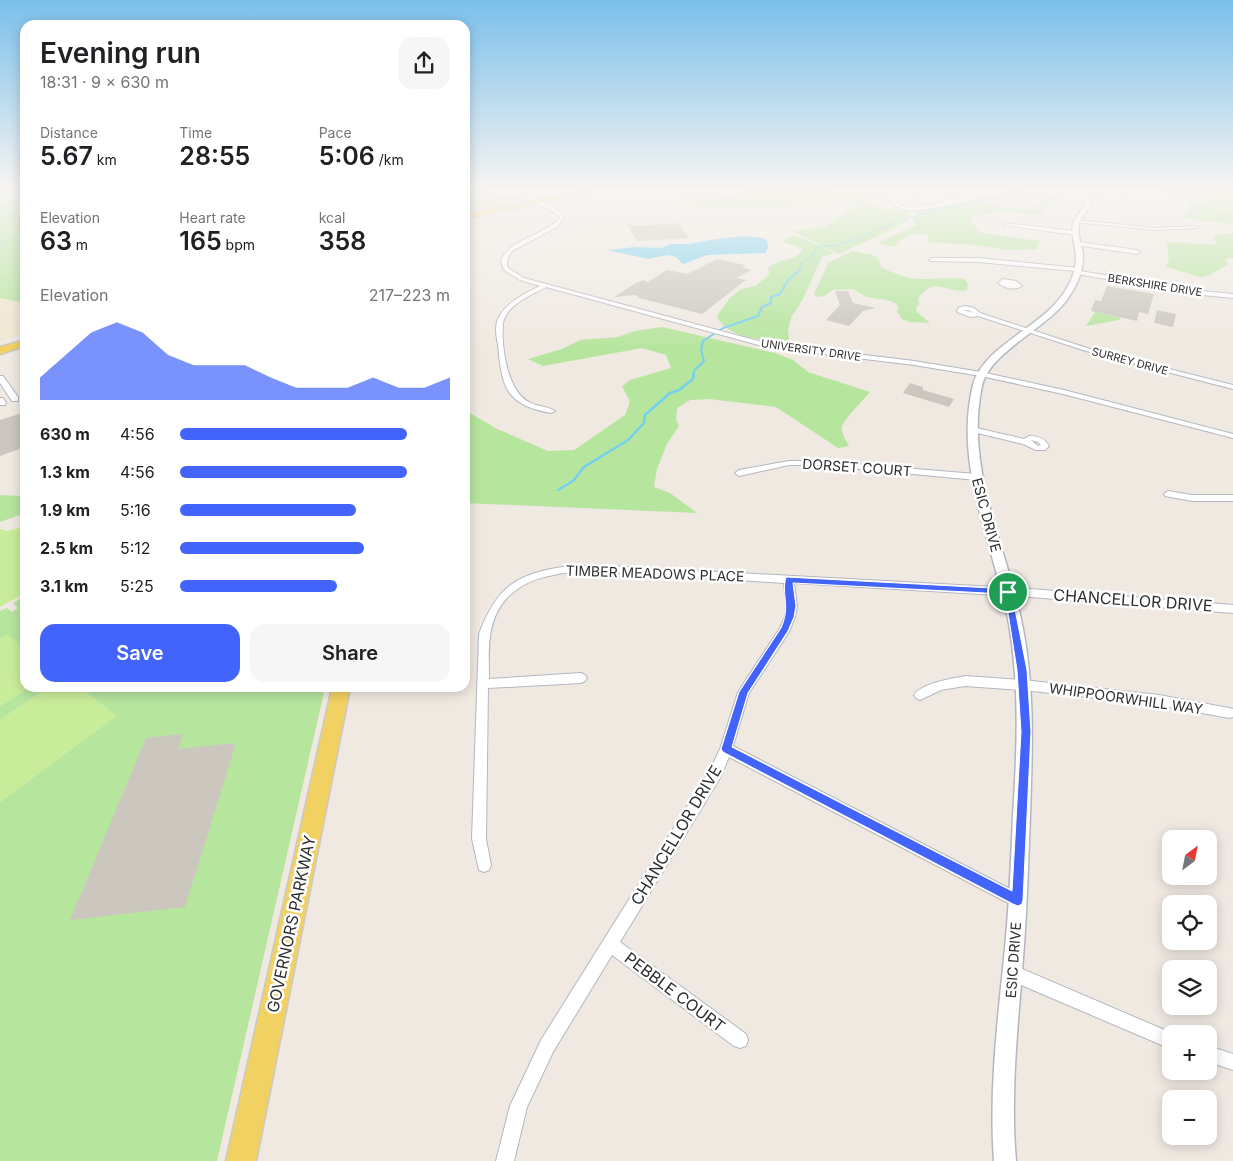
<!DOCTYPE html>
<html lang="en">
<head>
<meta charset="utf-8">
<style>
  body { margin:0; font-family:Inter,sans-serif; background:#f6f6f6; color:#202124; height:100vh; display:flex; flex-direction:column; font-size:19px; white-space:nowrap }
  * { box-sizing:border-box; margin:0 }
  p { font-size:16px; color:#757577 }
  .icon { flex:none; width:28px; height:28px; fill:none; stroke:currentColor; stroke-width:2; stroke-linecap:round; stroke-linejoin:round }
  .map { position:relative; flex:1; overflow:hidden }
  .details { position:absolute; left:20px; top:20px; width:450px; height:672px; display:flex; flex-direction:column; background:#fff; border-radius:15px; box-shadow:0 2px 12px #0003 }
  .details>* { flex:none }
  .needle { width:32px; rotate:32deg }
  .fabs { position:absolute; left:1162px; top:830px; display:grid; gap:10px }
  .fabs a { display:grid; place-items:center; width:55px; height:55px; border-radius:10px; background:#fff; box-shadow:0 2px 12px #0003; font-size:25px }
  .pin { position:absolute; display:grid; place-items:center; width:42px; height:42px; color:#fff; margin:-21px; border:2px solid #fff; border-radius:50%; box-shadow:0 1px 5px #0007 }
  .round { display:grid; place-items:center; flex:none; width:52px; height:52px; border-radius:15px; background:#f6f6f6 }
  .head { display:flex; align-items:center; justify-content:space-between; height:85px; padding:0 20px }
  h1 { font-size:28px; font-weight:600; line-height:38px }
  .stats { display:grid; grid-template-columns:repeat(3,1fr); gap:8px; height:85px; padding:5px 20px }
  .stats div { display:grid; align-content:center }
  .stats b { font-size:25px; font-weight:600 }
  .stats small { font-size:14px; font-weight:400 }
  .stats p { font-size:14px }
  .chart { height:140px; padding:10px 20px }
  .chart p { display:flex; justify-content:space-between }
  .chart svg { width:100%; height:90px; margin-top:5px; fill:#4264fb; opacity:.7 }
  .cta { display:flex; gap:10px; margin-top:auto; padding:10px 20px }
  .cta a { flex:1; height:58px; border-radius:15px; background:#4264fb; color:#fff; font-size:20px; font-weight:600; line-height:58px; text-align:center }
  .cta a+a { background:#f6f6f6; color:#202124 }
  ul { padding:0 20px; list-style:none; font-size:16px }
  li { display:grid; grid-template-columns:80px 60px 1fr; align-items:center; height:38px }
  li i { height:12px; border-radius:6px; background:#4264fb }
  .map>svg:first-child { display:block }
  .education { fill:#f0e6d1 }
  .green { fill:#b6e59e }
  .cemetery { fill:#c8d9b8 }
  .pitch { fill:#c9ec9a }
  .water { fill:#75cff0 }
  .lines { fill:none; stroke-linecap:round; stroke-linejoin:round }
  .stream-far2 { stroke:#75cff0; stroke-width:1 }
  .stream-far1 { stroke:#75cff0; stroke-width:2 }
  .stream { stroke:#75cff0; stroke-width:2.5 }
  .building { fill:#cbc7bf }
  .minor-casing { stroke:#b4b7c1; stroke-width:2 }
  .tertiary-casing { stroke:#b4b7c1; stroke-width:3 }
  .primary-casing { stroke:#c9c9c9; stroke-width:3 }
  .minor { fill:#fff; fill-rule:evenodd }
  .tertiary { fill:#fff; fill-rule:evenodd }
  .primary { fill:#f2d163; fill-rule:evenodd }
  .route { fill:#4264fb; stroke:#fff; fill-rule:evenodd }
  .labels { text-anchor:middle; dominant-baseline:central; stroke-width:5; stroke-linejoin:round; paint-order:stroke }
  .far-street-label { font-size:11px; fill:#2e2e2e; stroke:#fff }
  .street-label { font-size:14px; fill:#2e2e2e; stroke:#fff }
  .near-street-label { font-size:16px; fill:#2e2e2e; stroke:#fff }
</style>
</head>
<body>
<div class="map">
<svg width="1233" height="1161" viewBox="0 0 1233 1161">
  <rect width="100%" height="100%" fill="#efe9e1"/>
  <path class="education" d="M0,188H25V334L0,341Z"/>
  <path class="green" d="M0,188H25V303L0,298Z
    M716,188H813L853,193L878,192L877,189L890,188L882,194L886,198L875,197L867,203C881,212 899,206 909,214L906,221L893,229L839,254L793,231L824,227L834,221L844,211L856,207L857,204L852,202L791,204L754,209L668,202L672,200L716,199L725,197L741,191L725,192Z
    M1023,188L1029,189L1030,192L1045,195L1055,194L1058,199L1044,208L1039,215C1030,216 1023,213 1014,212C1001,212 986,213 973,217L970,221L982,233L1040,241L1037,249L1008,250L974,245L927,242L929,235C910,232 908,234 894,247L877,243L917,225L914,221L916,212L923,210L983,198L989,199L988,203C998,208 1028,211 1037,206C1039,205 1041,202 1043,200L1042,196C1029,191 1017,196 1003,196L1001,192Z
    M1146,188H1233V205H1231L1233,210Z
    M1186,202L1197,203L1233,211V225C1215,220 1197,223 1180,216L1190,210Z
    M1233,233V258L1225,259L1228,264L1210,275L1201,277L1166,267L1169,260L1167,242L1217,245L1213,237L1215,235Z
    M795,236L824,247L834,253L822,257L803,299L792,316L788,329L789,339L786,342C765,340 727,339 717,316L730,298L741,289L755,286L770,274L768,269C779,256 796,264 803,248L783,242L786,239Z
    M852,251L873,255L878,258L881,267C895,274 910,280 926,279C941,279 950,277 965,279L968,284L967,290C946,295 937,274 918,298L919,304L916,308L917,312L930,323L909,322L902,319L897,312L898,306L895,303L887,300L866,297L853,289L833,290L824,296L817,297L814,294L828,263Z
    M1095,312L1121,318L1119,320L1086,326Z
    M662,327L775,353L793,360L808,372L870,392C864,400 844,418 842,427C841,434 846,440 849,446L838,448L776,407L709,399L690,400L677,408L676,419L679,426L668,442L657,469L654,487L670,493L697,513L465,503V410L497,429L548,451L574,450L625,415L630,402L622,386L630,380L671,368L666,355L642,348L543,366L528,359L562,349L580,340L618,337L635,331Z
    M0,495L25,496V513L0,522Z
    M25,596V649L7,635L0,639V611L7,608L12,612L18,608L13,603Z
    M28,688H47L0,720V706Z
    M81,688H325L217,1161H0V802L116,716Z"/>
  <path class="cemetery" d="M465,188H476L525,200L519,203L465,214Z"/>
  <path class="pitch" d="M25,527V593L0,607V529L6,531Z
    M7,635L25,649V688H28L0,706V639Z
    M47,688H81L117,716L0,802V720Z"/>
  <path class="water" d="M744,236L764,238L767,241L768,248L765,253L707,255L683,264L676,257L667,255L649,259L607,250L635,247L661,248L671,244H690L710,240Z"/>
  <g class="lines">
    <path class="stream-far2" d="M5,188L2,190L10,189L15,194L5,200L6,205L3,210L6,213L25,218
      M0,246L25,227
      M799,271L802,262L812,256L817,247L837,245L865,237L871,232L912,217L964,204L999,199L1034,188"/>
    <path class="stream-far1" d="M693,376L694,371L704,361L701,350L703,341L723,328L758,316L762,307L771,303V297L780,294L788,280L800,270"/>
    <path class="stream" d="M558,490L573,481L584,467L628,440L644,423L645,415L670,393L679,390L693,379L694,374"/>
  </g>
  <path class="building" d="M626,223L637,226L677,223L690,238L637,241Z
    M717,259L745,265L742,267L751,270L736,278L746,280L702,314L639,298L636,295L614,297L636,283L643,280L648,282L667,270L687,274Z
    M1107,286L1154,294L1148,314L1139,312L1137,321L1091,311L1095,300L1101,301Z
    M835,291H848L853,303L876,308L863,311L849,326L826,320L840,305Z
    M1157,310L1176,314L1173,327L1154,323Z
    M910,383L923,387V390L954,399L949,407L903,393Z
    M25,412V447L0,456V420Z
    M183,734L178,749L236,743L185,907L70,920L146,738Z"/>
  <g class="lines">
    <g class="minor-casing">
      <path id="minor" d="M480,188C505,188 542,199 562,213L564,218L557,227L512,251C508,257 506,261 508,268L524,278L766,343L914,361L981,372L1064,390L1233,434V438L1063,394L981,376L914,365L766,347L546,287C530,296 507,304 503,323C501,346 507,391 529,402C537,407 548,406 555,411L551,413C506,405 502,388 498,345C496,335 494,324 500,315C509,301 526,293 540,286L520,280L504,270L501,261C507,240 545,235 560,218L558,214L530,200Z
        M1002,188H1009C994,195 923,213 907,210C901,209 895,206 890,202L894,198L914,192H926L951,201ZM914,194L925,195L946,202L928,206L906,197ZM904,199L923,206L908,208L895,202Z
        M1048,188H1065L1083,191L1081,192Z
        M1025,193L1027,195L995,203L993,202Z
        M1087,196L1129,200L1131,201L1129,202L1085,198Z
        M1077,220L1155,228L1196,226L1198,227L1196,228L1155,230L1075,222Z
        M1006,223L1075,231L1078,233L1075,235L1004,225Z
        M1078,242L1137,250L1140,252L1137,254L1076,245Z
        M932,258H979L1078,268L1080,271L1192,290L1233,294V298L1192,294L1077,274L1075,271L979,262L930,261L929,260Z
        M1003,279L1016,281L1022,286C1014,291 1005,288 998,283Z
        M965,306L974,308L980,313L1090,349L1233,385V389L1086,351L978,316L971,317L957,312L958,308ZM963,310H968L974,313Z
        M0,376H3L18,397V401H12L0,383Z
        M0,398H3L6,403L5,405H0Z
        M969,427H972L1024,439L1029,436C1038,436 1045,438 1049,446L1045,450H1036L1023,444L969,431ZM1031,440L1038,442L1041,445L1038,446Z
        M789,461H819L976,474L980,477L976,480L819,465H789L739,476L735,473L739,470Z
        M1168,491L1192,495H1233V501H1192L1165,496L1164,494Z
        M569,566H609L1030,589L1233,605V613L1030,597L794,583L797,606L795,617L789,632L749,693L733,746L1022,895L1024,900L1022,905L1017,907L1012,905L729,757L720,778L620,942L746,1034L748,1040L746,1046L740,1048L734,1046L612,955L553,1052L527,1107L514,1161H496L510,1106L541,1040L710,770L720,749L738,692L780,628L785,617L787,606L784,583C739,580 693,577 647,575C615,573 581,568 549,576C533,579 517,587 506,599C486,622 489,651 489,679L581,673L585,675L587,678L585,681L581,683L488,688L486,839L491,865L489,870L484,872L479,870L472,839L479,634C497,585 518,573 569,566Z
        M965,676L1023,680L1159,695L1229,708L1233,709V717L1229,718L1159,705L1023,690L965,686L941,690L920,700L916,698L914,695C922,683 951,679 965,676Z
        M1013,965L1174,1034H1171V1049L1007,979L1005,973L1007,967Z
        M1209,1046L1233,1054V1070L1209,1062Z"/>
    </g>
    <g class="tertiary-casing">
      <path id="tertiary" d="M1073,188C1082,188 1089,193 1092,202C1089,210 1081,216 1079,224C1077,232 1080,241 1082,249C1086,268 1077,286 1066,301C1045,329 989,353 982,386C964,470 1008,548 1023,629C1035,691 1032,753 1030,816C1028,864 1027,911 1023,958C1018,1026 1010,1093 1016,1161H994C989,1093 997,1026 1004,958C1009,911 1011,864 1013,816C1017,752 1020,688 1009,624C994,545 953,466 973,385C982,350 1032,330 1055,304C1069,289 1079,269 1075,249C1074,240 1071,232 1073,224C1076,215 1083,210 1086,202L1082,195Z"/>
    </g>
    <g class="primary-casing">
      <path id="primary" d="M592,188H607L465,219V215Z
        M25,340V346L0,354V347Z
        M332,688H350L256,1161H226Z"/>
    </g>
    <use href="#minor" class="minor"/>
    <use href="#tertiary" class="tertiary"/>
    <use href="#primary" class="primary"/>
  </g>
  <linearGradient id="sky" x2="0" y2="1"><stop stop-color="#7abfeb"/><stop offset="0.54" stop-color="#f8f5f2"/><stop offset="1" stop-color="#f8f5f2" stop-opacity="0"/></linearGradient>
  <rect width="1233" height="351" fill="url(#sky)"/>
  <path class="route" d="M786,577L1011,589L1027,670L1031,732L1023,900L1022,904L1018,906L1013,904L723,752L721,749L739,692L781,628C791,605 781,596 786,577ZM793,583L1005,594L1017,670L1021,732L1012,891L732,747L748,693L788,631L794,617L796,606Z"/>
  <g class="labels">
    <g class="far-street-label">
      <text transform="translate(1155 285) rotate(9)">BERKSHIRE DRIVE</text>
      <text transform="translate(811 350) rotate(8)">UNIVERSITY DRIVE</text>
      <text transform="translate(1130 361) rotate(15)">SURREY DRIVE</text>
    </g>
    <g class="street-label">
      <text transform="translate(857 467) rotate(4)">DORSET COURT</text>
      <text transform="translate(987 515) rotate(75)">ESIC DRIVE</text>
      <text transform="translate(655 573) rotate(2)">TIMBER MEADOWS PLACE</text>
      <text transform="translate(1126 698) rotate(8)">WHIPPOORWHILL WAY</text>
      <text transform="translate(1013 960) rotate(-86)">ESIC DRIVE</text>
    </g>
    <g class="near-street-label">
      <text transform="translate(1133 600) rotate(4)">CHANCELLOR DRIVE</text>
      <text transform="translate(676 835) rotate(-59)">CHANCELLOR DRIVE</text>
      <text transform="translate(291 924) rotate(-78)">GOVERNORS PARKWAY</text>
      <text transform="translate(675 992) rotate(37)">PEBBLE COURT</text>
    </g>
  </g>
</svg>
<div class="fabs">
<a><svg class="needle" viewBox="-14 -14 28 28"><path d="M0-13l5 13h-10z" fill="#e53935"/><path d="M0 13l5-13h-10z" fill="#757577"/></svg></a>
<a><svg class="icon" aria-label="locate" viewBox="0 0 24 24"><circle cx="12" cy="12" r="6"/><path d="M12 2v4M12 18v4M2 12h4M18 12h4"/></svg></a>
<a><svg class="icon" aria-label="layers" viewBox="0 0 24 24"><path d="M12 4l9 5-9 5-9-5zM3 14l9 5 9-5"/></svg></a>
<a>+</a>
<a>−</a>
</div>
<div class="pin" style="left:1008px;top:592px;background:#1e9e55"><svg class="icon" aria-label="arrive" viewBox="0 0 24 24"><path d="M6 21V4h12l-3 4 3 4H6"/></svg></div>
<section class="details">
<div class="head"><div><h1>Evening run</h1><p>18:31 · 9 × 630 m</p></div><a class="round"><svg class="icon" aria-label="share" viewBox="0 0 24 24"><path d="M12 15V3M7 8l5-5 5 5M5 13v7h14v-7"/></svg></a></div>
<div class="stats">
<div><p>Distance</p><b>5.67<small> km</small></b></div>
<div><p>Time</p><b>28:55</b></div>
<div><p>Pace</p><b>5:06<small> /km</small></b></div>
</div>
<div class="stats">
<div><p>Elevation</p><b>63<small> m</small></b></div>
<div><p>Heart rate</p><b>165<small> bpm</small></b></div>
<div><p>kcal</p><b>358</b></div>
</div>
<div class="chart"><p><span>Elevation</span>217–223 m</p>
<svg viewBox="0 0 160 44" preserveAspectRatio="none"><path d="M0 44V33L10 22L20 11L30 6L40 11L50 22L60 27L70 27L80 27L90 33L100 38L110 38L120 38L130 33L140 38L150 38L160 33V44z"/></svg>
</div>
<ul>
<li><b>630 m</b>4:56<i style="width:84%"></i></li>
<li><b>1.3 km</b>4:56<i style="width:84%"></i></li>
<li><b>1.9 km</b>5:16<i style="width:65%"></i></li>
<li><b>2.5 km</b>5:12<i style="width:68%"></i></li>
<li><b>3.1 km</b>5:25<i style="width:58%"></i></li>
</ul>
<div class="cta"><a>Save</a><a>Share</a></div>
</section>
</div>
</body>
</html>
